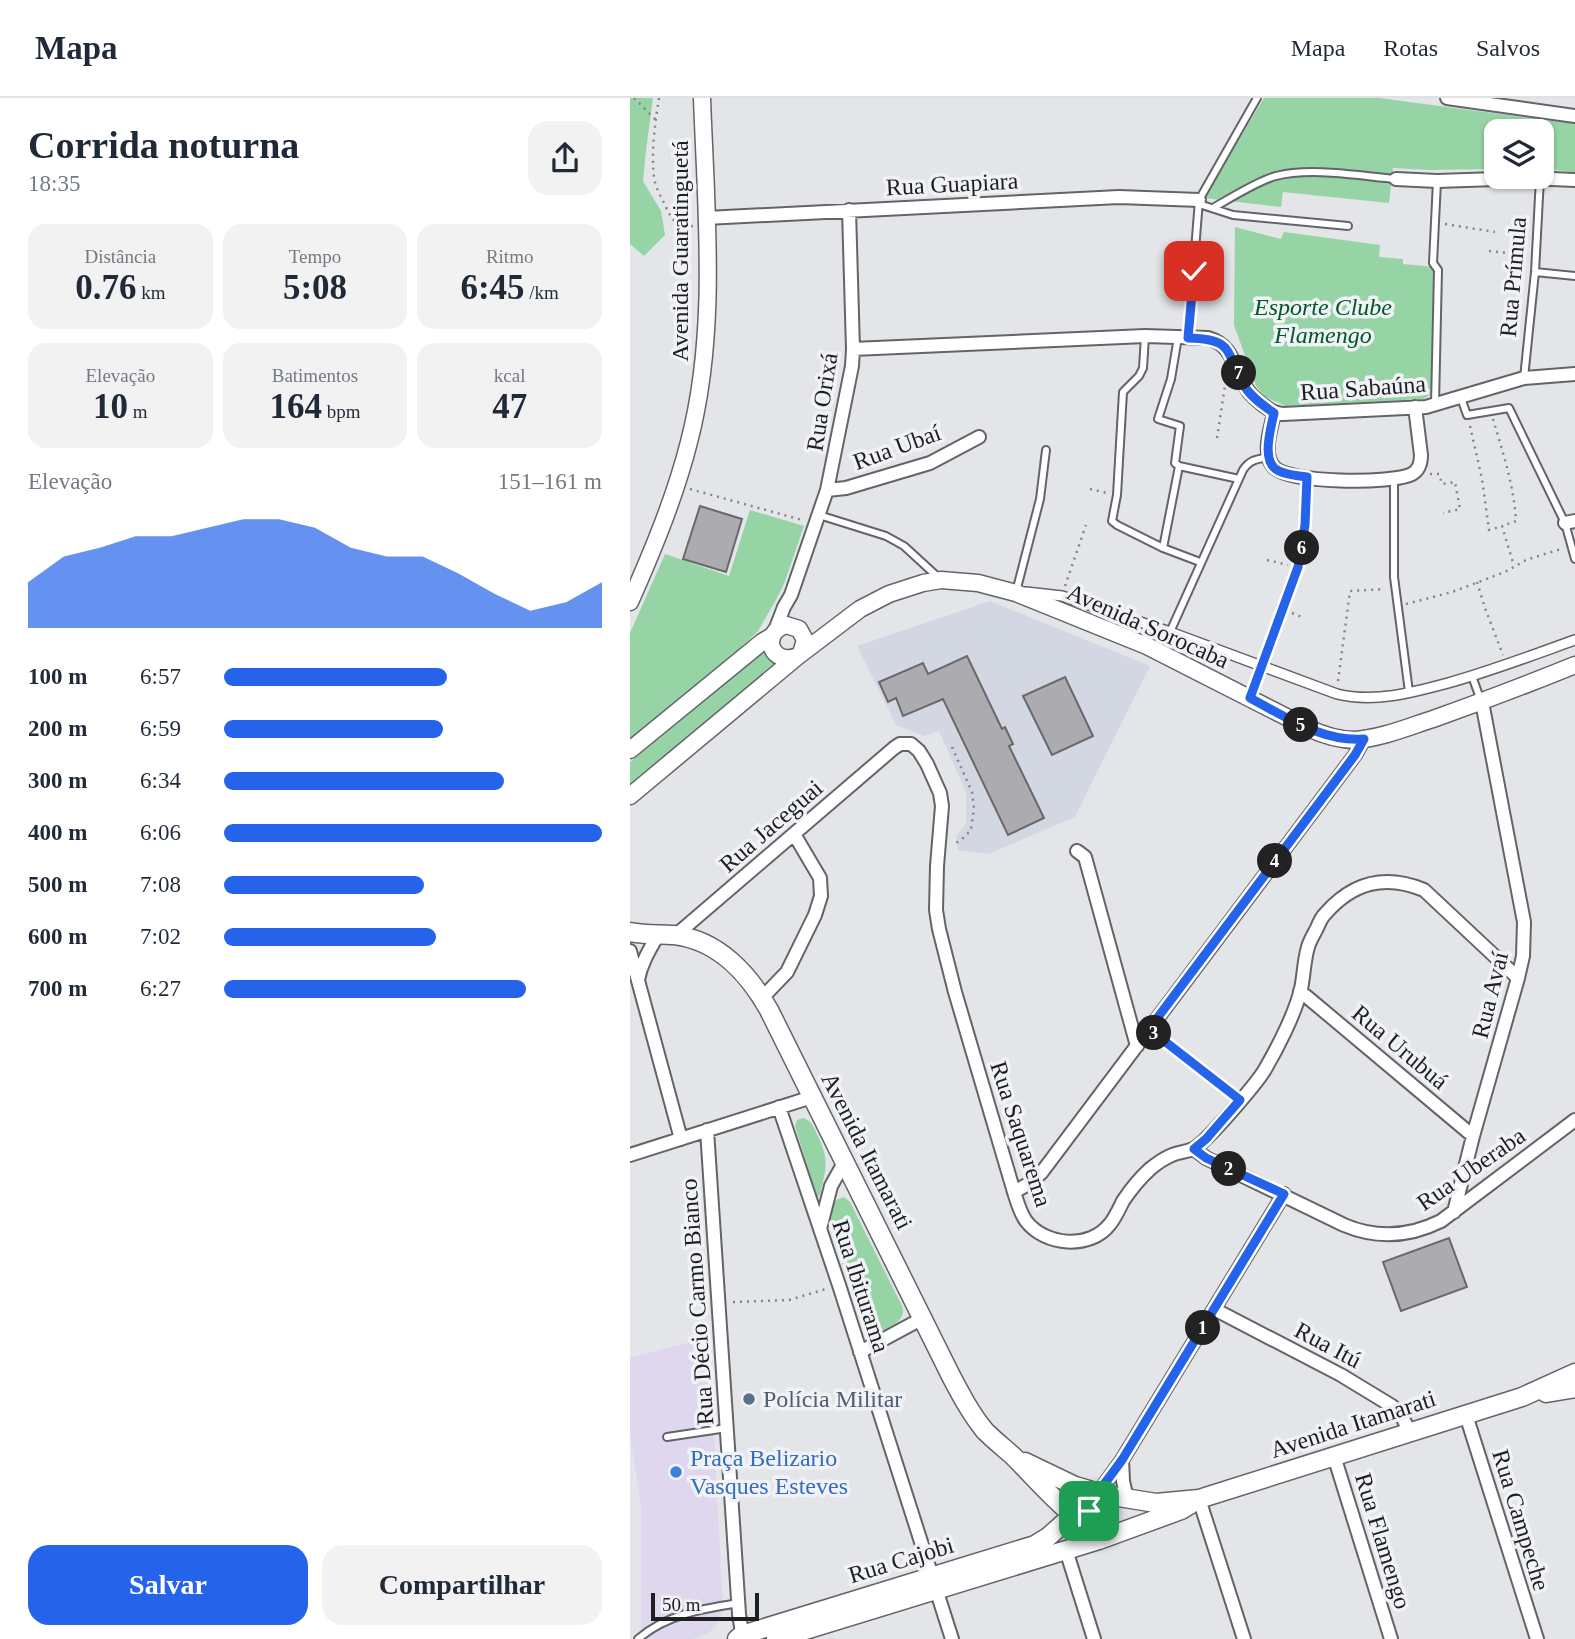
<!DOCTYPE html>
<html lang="pt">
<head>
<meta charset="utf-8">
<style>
  body { margin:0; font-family:Georgia,serif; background:#f2f2f3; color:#1f2937; height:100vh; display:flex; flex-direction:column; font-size:26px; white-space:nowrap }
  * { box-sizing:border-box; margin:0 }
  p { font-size:23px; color:#747a83 }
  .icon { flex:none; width:38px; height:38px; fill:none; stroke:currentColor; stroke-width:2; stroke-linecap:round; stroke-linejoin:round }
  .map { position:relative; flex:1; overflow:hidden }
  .side { display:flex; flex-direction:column; background:#fff; width:630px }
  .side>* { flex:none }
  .tools { position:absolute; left:854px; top:21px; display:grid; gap:14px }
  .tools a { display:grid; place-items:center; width:70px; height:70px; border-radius:14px; background:#fff; box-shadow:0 2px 5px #0004; font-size:35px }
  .scale { position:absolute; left:21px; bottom:18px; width:108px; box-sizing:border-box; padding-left:7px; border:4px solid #1e1f20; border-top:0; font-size:19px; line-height:24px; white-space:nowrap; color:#1e1f20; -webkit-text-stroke:5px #f1f2f6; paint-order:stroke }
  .pin { position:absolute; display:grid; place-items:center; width:60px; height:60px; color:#fff; margin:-30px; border-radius:14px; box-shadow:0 4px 10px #0006 }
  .km { position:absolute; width:35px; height:35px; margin:-18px; border-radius:50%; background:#222; color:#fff; font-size:19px; line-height:35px; text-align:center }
  .round { display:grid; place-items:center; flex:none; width:74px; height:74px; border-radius:21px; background:#f2f2f3 }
  .headline { display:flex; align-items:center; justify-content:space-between; height:119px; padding:0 28px }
  h1 { font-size:38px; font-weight:800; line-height:52px }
  .metrics { display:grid; grid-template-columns:repeat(3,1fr); gap:10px; height:119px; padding:7px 28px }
  .metrics div { display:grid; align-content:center; border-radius:18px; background:#f2f2f3; text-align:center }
  .metrics b { font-size:35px; font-weight:800 }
  .metrics small { font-size:19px; font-weight:400 }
  .metrics p { font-size:19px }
  .chart { height:196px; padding:14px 28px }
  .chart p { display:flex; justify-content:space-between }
  .chart svg { width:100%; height:126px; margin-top:7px; fill:#2563eb; opacity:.7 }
  .cta { display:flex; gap:14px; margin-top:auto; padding:14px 28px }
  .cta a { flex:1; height:80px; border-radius:21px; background:#2563eb; color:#fff; font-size:28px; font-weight:800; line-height:80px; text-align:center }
  .cta a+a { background:#f2f2f3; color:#1f2937 }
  ul { padding:0 28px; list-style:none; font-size:23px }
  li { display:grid; grid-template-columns:112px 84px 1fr; align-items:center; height:52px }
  li i { height:18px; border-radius:9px; background:#2563eb }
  header { display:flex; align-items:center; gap:42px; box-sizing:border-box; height:98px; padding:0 35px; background:#fff; border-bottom:2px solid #e0e1e3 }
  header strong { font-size:33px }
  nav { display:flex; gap:38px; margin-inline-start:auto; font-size:24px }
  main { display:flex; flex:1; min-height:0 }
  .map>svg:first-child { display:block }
  .commercial { fill:#ded7ed }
  .built { fill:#d3d7e1 }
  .green { fill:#96d3a5 }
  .building { fill:#acabaf; stroke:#69686b; stroke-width:2 }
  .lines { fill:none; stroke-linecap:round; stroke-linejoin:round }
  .service-casing { stroke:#636468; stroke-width:10 }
  .pedestrian-casing { stroke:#636468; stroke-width:12 }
  .minor-casing { stroke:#636468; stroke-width:16 }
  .tertiary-casing { stroke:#636468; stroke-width:19 }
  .secondary-casing { stroke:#636468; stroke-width:21 }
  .path { stroke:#838587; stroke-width:2.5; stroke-dasharray:2 5; stroke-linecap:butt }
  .service { stroke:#fff; stroke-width:6 }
  .pedestrian { stroke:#fff; stroke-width:9 }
  .minor { stroke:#fff; stroke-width:12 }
  .tertiary { stroke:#fff; stroke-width:16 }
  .secondary { stroke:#fff; stroke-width:18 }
  .route-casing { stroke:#fff; stroke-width:14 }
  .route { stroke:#2563eb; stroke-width:9 }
  .service-dot { fill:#5c6f8a; stroke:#f1f2f6; stroke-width:2.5 }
  .shop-dot { fill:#3f7fe0; stroke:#f1f2f6; stroke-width:2.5 }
  .labels { text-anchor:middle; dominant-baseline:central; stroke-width:7; stroke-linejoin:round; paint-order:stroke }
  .street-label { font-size:24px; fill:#1e1f20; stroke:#f1f2f6 }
  .park-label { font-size:24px; font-style:italic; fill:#005728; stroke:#f1f2f6 }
  .service-label { font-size:24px; fill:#4e5e75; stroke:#f1f2f6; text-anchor:start }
  .shop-label { font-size:24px; fill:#366cbe; stroke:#f1f2f6; text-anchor:start }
</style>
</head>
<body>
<header>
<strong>Mapa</strong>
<nav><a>Mapa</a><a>Rotas</a><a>Salvos</a></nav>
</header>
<main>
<section class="side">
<div class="headline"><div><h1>Corrida noturna</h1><p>18:35</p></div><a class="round"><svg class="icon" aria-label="share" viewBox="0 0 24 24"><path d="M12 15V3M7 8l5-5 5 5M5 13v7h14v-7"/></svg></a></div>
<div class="metrics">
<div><p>Distância</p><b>0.76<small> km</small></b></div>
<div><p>Tempo</p><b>5:08</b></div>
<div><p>Ritmo</p><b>6:45<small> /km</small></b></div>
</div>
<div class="metrics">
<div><p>Elevação</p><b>10<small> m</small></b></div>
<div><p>Batimentos</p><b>164<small> bpm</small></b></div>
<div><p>kcal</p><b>47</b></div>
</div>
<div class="chart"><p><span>Elevação</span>151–161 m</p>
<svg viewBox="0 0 160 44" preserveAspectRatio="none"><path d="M0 44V28L10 19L20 16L30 12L40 12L50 9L60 6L70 6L80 9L90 16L100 19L110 19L120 25L130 32L140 38L150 35L160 28V44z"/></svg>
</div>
<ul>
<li><b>100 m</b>6:57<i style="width:59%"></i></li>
<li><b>200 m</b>6:59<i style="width:58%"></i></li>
<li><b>300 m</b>6:34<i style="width:74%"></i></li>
<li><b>400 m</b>6:06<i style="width:100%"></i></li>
<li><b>500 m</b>7:08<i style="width:53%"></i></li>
<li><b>600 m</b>7:02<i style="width:56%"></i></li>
<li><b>700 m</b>6:27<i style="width:80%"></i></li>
</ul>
<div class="cta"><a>Salvar</a><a>Compartilhar</a></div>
</section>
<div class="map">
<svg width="945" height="1541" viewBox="0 0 945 1541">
  <rect width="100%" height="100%" fill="#e3e5e9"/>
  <path class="commercial" d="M79,1239L93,1514L86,1528L79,1534L63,1541H14L11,1530V1406L0,1336V1260Z"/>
  <path class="built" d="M360,503L520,568L445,719L358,756L328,752L326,738L336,726V694L309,633L294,638L266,627L227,548Z"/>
  <path class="green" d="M0,0H23L16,52L13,83L31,113L35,137L14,158L0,146Z
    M634,0H749L945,26V74L912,71V33H866V71L798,72L763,70L759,105L653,94L651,109L574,100Z
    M605,129L651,141L654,134L750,147L749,159L773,161V166L804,169L801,293L800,297L793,301L656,308L635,299L626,288L604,227Z
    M120,412L174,428L154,486L146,502L128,533L106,554L0,643V535L35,456L99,478Z
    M136,551L148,565L0,688V664Z
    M173,1020C181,1022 183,1028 187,1036C200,1064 196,1068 190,1097L187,1099L165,1028L167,1022Z
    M214,1099L220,1104L271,1206C273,1211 274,1213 272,1218C268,1227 250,1236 241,1232C237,1231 234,1228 231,1225L203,1136C200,1124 200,1113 206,1102Z"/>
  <path class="building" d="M70,408L112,421L96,474L53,461Z
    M337,558L372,631L375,629L383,646L379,648L414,720L378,737L313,601L273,618L266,600L258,604L249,584L293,565L298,576Z
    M435,579L463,638L422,657L393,598Z
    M819,1140L837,1189L771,1213L753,1164Z"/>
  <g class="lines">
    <g class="service-casing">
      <path id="service" d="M569,106L603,117L718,128
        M583,110C599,101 629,82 646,78C681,69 730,78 766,81
        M905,174L945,178
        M515,238L513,270L509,278L493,294L487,397L482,423L487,427L533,450L570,464
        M558,240L569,102L627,0
        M894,280L905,174L910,80
        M831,300L837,317L879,310L935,425L945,461
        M805,307L808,172L803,165L807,83
        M549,368L609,381
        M764,381V479L779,594
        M189,417L256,438L274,448L310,481
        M533,450L549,368L545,365L550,328L528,321L541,281L548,239
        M386,494L410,401L416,352
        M540,534L613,372C620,361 628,361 640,359
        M842,578L851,603
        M620,599L668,469L675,427L677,379
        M37,1339L97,1330
        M8,1541C37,1516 72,1511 109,1505"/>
    </g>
    <g class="pedestrian-casing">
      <path id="pedestrian" d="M396,494L432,498L540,534L707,596C744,605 781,595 818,585C861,573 903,557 945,542"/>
    </g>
    <g class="minor-casing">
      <path id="minor" d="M817,0L945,18
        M766,81L807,83L898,80L945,82
        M76,120L489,99L569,102
        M223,251L515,238L578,240C605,248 603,271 617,291C621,298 627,302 633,307C640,312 644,315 653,316L796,309L894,280L945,276
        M644,315C641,331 632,354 643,368C655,386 764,386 782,376C789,372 791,365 791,357L785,309
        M197,392L216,390L300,365L349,339
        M935,425L945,423
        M144,535L154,509L161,497L197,392L222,268L223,251L219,112
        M447,753L455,759L507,948
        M46,837L264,650L270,646H281L289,653L297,666L310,695L312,708L307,768L306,812L309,831L325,894L384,1094C387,1103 390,1115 396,1123C415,1148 460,1152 480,1126C485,1120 489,1111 493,1103C501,1091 509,1081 520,1071C526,1066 535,1060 542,1057C549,1054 556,1054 563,1051C576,1045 625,987 634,973C647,951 665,916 671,891C674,877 674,862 678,849C680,842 684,836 687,830C689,825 691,820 695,816C723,784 755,776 794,792L888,880
        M0,853L51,1041
        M8,882C11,865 20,851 28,837
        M670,893L843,1038
        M132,900L157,874L185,817L191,798L190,780L164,736
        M149,1009L209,1187L322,1541
        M77,1032L109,1516L113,1541
        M564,1051L576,1060L714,1127C747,1141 779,1139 811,1123L945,1022
        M0,1057L182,999
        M384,1094L400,1085L412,1074L725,657L734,641
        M824,1114L843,1038L888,880L893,858L894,824L852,604
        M190,1131L201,1088L215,1063
        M584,1211L711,1277L762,1308L771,1317L780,1334
        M230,1254L293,1220
        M836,1317L907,1541
        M704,1358L761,1541
        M492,1362L493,1383L497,1401
        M468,1395L492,1362L654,1096
        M569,1401L614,1541
        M436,1452L464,1541"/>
    </g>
    <g class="tertiary-casing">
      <path id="tertiary" d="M0,504C23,452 45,399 59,344C88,233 76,114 72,0
        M168,558C142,569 129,536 156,527L169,531L175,542L171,555
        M0,652L132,544L142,538
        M0,698L168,558L230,511L259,496L293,485L311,482L348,485L386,495L517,548L678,630C693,637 708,642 725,642C752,640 778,629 803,621C851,604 898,586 945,567"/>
    </g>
    <g class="secondary-casing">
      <path id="secondary" d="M0,834C15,837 29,836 44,837C88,842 119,876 139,912L321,1278C331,1297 341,1316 355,1333C364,1342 374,1350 383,1358C406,1380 451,1437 484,1436
        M916,1295L945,1290
        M395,1364L445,1388L476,1397L526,1405L569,1401L892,1299L945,1275
        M107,1541L112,1537L405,1447L418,1439L468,1395
        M146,1541L469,1442L551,1412L561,1406"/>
    </g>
    <path class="path" d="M4,0L26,22
      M29,0C25,25 21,53 24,79C25,88 30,97 34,105C38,114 42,122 49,128H63
      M891,23L897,33
      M912,57L919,69
      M815,126L865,134
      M859,153L895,157
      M863,321C873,355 884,388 886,423L872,428
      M840,328L852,381L859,432L872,428L884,468
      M587,340L596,281
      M800,376H809L812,386L825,384L830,411L813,415
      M60,391L172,422
      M460,391L477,395
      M637,462L658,467
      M847,484L855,510L873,557
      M435,488L456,427
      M776,506L822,494L875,474L896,462L931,451
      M662,515L674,520
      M708,583L720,493L755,491
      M322,649L342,694L344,710L341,732L332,741L323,747
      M530,940L600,994
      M103,1204L159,1202L196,1191"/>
    <use href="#service" class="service"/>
    <use href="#pedestrian" class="pedestrian"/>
    <use href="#minor" class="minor"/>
    <use href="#tertiary" class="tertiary"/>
    <use href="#secondary" class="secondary"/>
  </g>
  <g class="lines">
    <g class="route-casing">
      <path id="route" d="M459,1413L464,1400L492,1362L654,1096L576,1060L564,1051L576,1041L610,1002L519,931L725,657L734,641C692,644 656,619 620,600L668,469L675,427L677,379C668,378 657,377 649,373C630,365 641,330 644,315C634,308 622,300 615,289C594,255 607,241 558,240L564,173"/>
    </g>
    <use href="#route" class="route"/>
  </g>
  <circle class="service-dot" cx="119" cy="1301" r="7"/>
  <circle class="shop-dot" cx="46" cy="1374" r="7"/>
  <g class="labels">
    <g class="street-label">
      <text transform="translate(322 86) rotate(-3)">Rua Guapiara</text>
      <text transform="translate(50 153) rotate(-90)">Avenida Guaratinguetá</text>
      <text transform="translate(883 179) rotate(-85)">Rua Prímula</text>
      <text transform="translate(733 290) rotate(-4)">Rua Sabaúna</text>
      <text transform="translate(192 304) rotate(-81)">Rua Orixá</text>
      <text transform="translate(267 349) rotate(-20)">Rua Ubaí</text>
      <text transform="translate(518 528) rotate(24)">Avenida Sorocaba</text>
      <text transform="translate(141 728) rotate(-41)">Rua Jaceguai</text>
      <text transform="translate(860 897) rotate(-76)">Rua Avaí</text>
      <text transform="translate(770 949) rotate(40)">Rua Urubuá</text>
      <text transform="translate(391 1036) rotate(72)">Rua Saquarema</text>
      <text transform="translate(237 1053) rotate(63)">Avenida Itamarati</text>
      <text transform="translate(841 1071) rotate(-35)">Rua Uberaba</text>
      <text transform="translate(231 1188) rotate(72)">Rua Ibiturama</text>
      <text transform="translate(67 1204) rotate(-94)">Rua Décio Carmo Bianco</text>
      <text transform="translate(698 1247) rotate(28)">Rua Itú</text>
      <text transform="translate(723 1326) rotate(-18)">Avenida Itamarati</text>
      <text transform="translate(891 1422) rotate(73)">Rua Campeche</text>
      <text transform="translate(753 1443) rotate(73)">Rua Flamengo</text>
      <text transform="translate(271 1462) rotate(-17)">Rua Cajobi</text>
    </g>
    <g class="park-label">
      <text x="693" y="209">Esporte Clube<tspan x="693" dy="28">Flamengo</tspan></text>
    </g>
    <g class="service-label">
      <text x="133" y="1301">Polícia Militar</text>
    </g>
    <g class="shop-label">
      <text x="60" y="1360">Praça Belizario<tspan x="60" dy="28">Vasques Esteves</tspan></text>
    </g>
  </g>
</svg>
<div class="tools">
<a><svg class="icon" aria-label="layers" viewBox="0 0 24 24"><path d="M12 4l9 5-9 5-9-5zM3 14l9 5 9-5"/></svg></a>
</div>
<div class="scale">50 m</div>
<div class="pin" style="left:459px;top:1413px;background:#1e9e55"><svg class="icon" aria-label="arrive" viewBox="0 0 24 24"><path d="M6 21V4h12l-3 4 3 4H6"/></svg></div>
<div class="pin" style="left:564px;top:173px;background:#d93025"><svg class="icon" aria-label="check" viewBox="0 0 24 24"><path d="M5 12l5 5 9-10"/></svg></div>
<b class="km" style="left:573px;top:1230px">1</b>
<b class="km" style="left:599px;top:1071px">2</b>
<b class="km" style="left:524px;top:935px">3</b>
<b class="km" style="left:645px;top:763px">4</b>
<b class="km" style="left:671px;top:627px">5</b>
<b class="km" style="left:672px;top:450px">6</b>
<b class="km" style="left:609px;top:275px">7</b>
</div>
</main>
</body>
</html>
